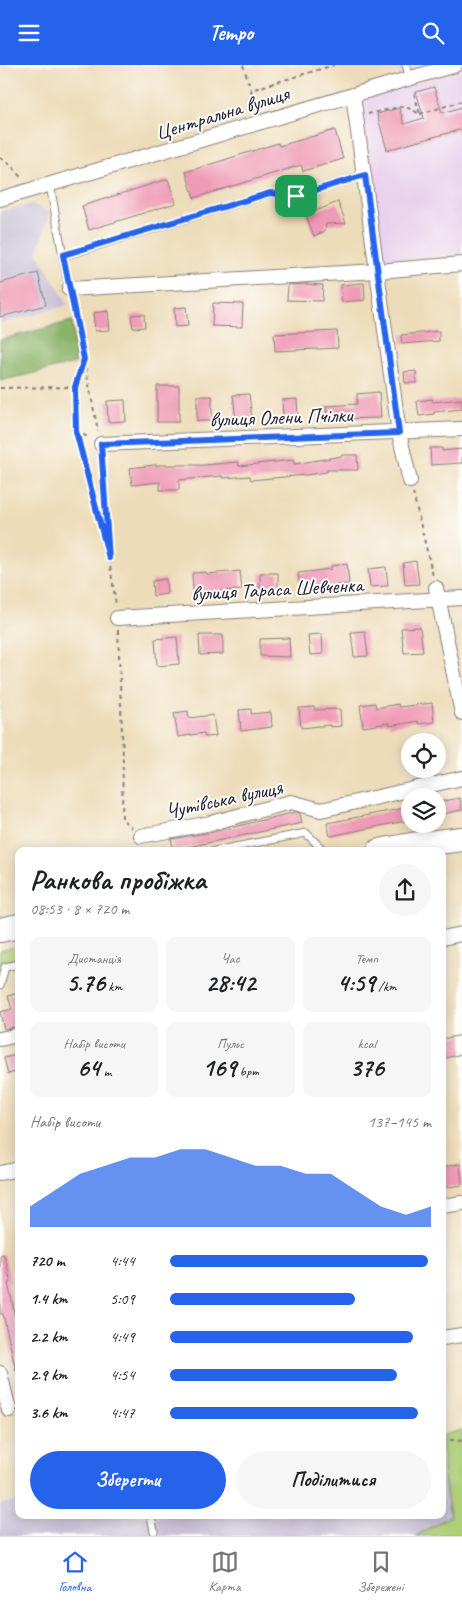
<!DOCTYPE html>
<html lang="uk">
<head>
<meta charset="utf-8">
<style>
  body { margin:0; font-family:Caveat,sans-serif; background:#f6f6f6; color:#202124; height:100vh; display:flex; flex-direction:column; font-size:19px; white-space:nowrap }
  * { box-sizing:border-box; margin:0 }
  p { font-size:16px; color:#757577 }
  .icon { flex:none; width:28px; height:28px; fill:none; stroke:currentColor; stroke-width:2; stroke-linecap:round; stroke-linejoin:round }
  .map { position:relative; flex:1; overflow:hidden }
  .drawer { position:absolute; left:15px; top:782px; width:431px; height:672px; display:flex; flex-direction:column; background:#fff; border-radius:10px; box-shadow:0 2px 12px #0003 }
  .drawer>* { flex:none }
  .controls { position:absolute; left:401px; top:668px; display:grid; gap:10px }
  .controls a { display:grid; place-items:center; width:45px; height:45px; border-radius:50%; background:#fff; box-shadow:0 2px 12px #0003; font-size:25px }
  .pin { position:absolute; display:grid; place-items:center; width:42px; height:42px; color:#fff; margin:-21px; border-radius:10px; box-shadow:0 2px 8px #0006 }
  .round { display:grid; place-items:center; flex:none; width:52px; height:52px; border-radius:26px; background:#f6f6f6 }
  .summary { display:flex; align-items:center; justify-content:space-between; height:85px; padding:0 15px }
  h1 { font-size:28px; font-weight:800; line-height:38px }
  .figures { display:grid; grid-template-columns:repeat(3,1fr); gap:8px; height:85px; padding:5px 15px }
  .figures div { display:grid; align-content:center; border-radius:10px; background:#f6f6f6; text-align:center }
  .figures b { font-size:25px; font-weight:800 }
  .figures small { font-size:14px; font-weight:400 }
  .figures p { font-size:14px }
  .chart { height:140px; padding:10px 15px }
  .chart p { display:flex; justify-content:space-between }
  .chart svg { width:100%; height:90px; margin-top:5px; fill:#2563eb; opacity:.7 }
  .button { display:flex; gap:10px; margin-top:auto; padding:10px 15px }
  .button a { flex:1; height:58px; border-radius:30px; background:#2563eb; color:#fff; font-size:20px; font-weight:800; line-height:58px; text-align:center }
  .button a+a { background:#f6f6f6; color:#202124 }
  ul { padding:0 15px; list-style:none; font-size:16px }
  li { display:grid; grid-template-columns:80px 60px 1fr; align-items:center; height:38px }
  li i { height:12px; border-radius:6px; background:#2563eb }
  header { display:flex; justify-content:space-between; align-items:center; height:65px; padding:0 15px; background:#2563eb; color:#fff; font-size:22px; font-weight:800 }
  .tab-bar { display:flex; justify-content:space-around; align-items:center; height:70px; border-top:1px solid #e0e0e0; background:#fff; font-size:14px; color:#757577 }
  .tab-bar a { display:grid; justify-items:center; gap:2px }
  .tab-bar .selected { color:#2563eb }
  .map>svg:first-child { display:block }
  .built { fill:#e9d2ed }
  .industrial { fill:#c9bfd7 }
  .green { fill:#adcf77; stroke:#687859 }
  .forest { fill:#8ab268; stroke:#566a52 }
  .building { fill:#ef9ab6 }
  .lines { fill:none; stroke-linecap:round; stroke-linejoin:round }
  .service-casing { stroke:#887f7a; stroke-width:9 }
  .minor-casing { stroke:#887f7a; stroke-width:16 }
  .trunk-casing { stroke:#887f7a; stroke-width:26 }
  .path { stroke:#887f7a; stroke-width:2; stroke-dasharray:4 4; stroke-linecap:butt }
  .service { stroke:#fff; stroke-width:7 }
  .minor { stroke:#fff; stroke-width:14 }
  .trunk { stroke:#fff; stroke-width:24 }
  .route-casing { stroke:#fff; stroke-width:10 }
  .route { stroke:#2563eb; stroke-width:6 }
  .labels { text-anchor:middle; dominant-baseline:central; stroke-width:4; stroke-linejoin:round; paint-order:stroke }
  .street-label { font-size:21px; fill:#22223b; stroke:#fdfcf7 }
</style>
</head>
<body>
<header><svg class="icon" aria-label="menu" viewBox="0 0 24 24"><path d="M4 6h16M4 12h16M4 18h16"/></svg>Tempo<svg class="icon" aria-label="search" viewBox="0 0 24 24"><circle cx="10" cy="10" r="6"/><path d="M15 15l6 6"/></svg></header>
<div class="map">
<svg width="462" height="1471" viewBox="0 0 462 1471">
  <rect width="100%" height="100%" fill="#fdfcf7"/>
  <filter id="ink" filterUnits="userSpaceOnUse"><feTurbulence type="fractalNoise" baseFrequency=".02" numOctaves="2"/><feDisplacementMap in="SourceGraphic" scale="10" xChannelSelector="R" yChannelSelector="G"/><feConvolveMatrix kernelMatrix="1 2 1 2 8 2 1 2 1" color-interpolation-filters="sRGB"/></filter>
  <filter id="wash" filterUnits="userSpaceOnUse"><feTurbulence type="fractalNoise" baseFrequency=".0096" numOctaves="4" result="noise"/><feDisplacementMap in="SourceGraphic" scale="20" xChannelSelector="R" yChannelSelector="G"/><feGaussianBlur stdDeviation="1.12" result="paint"/><feColorMatrix in="noise" values="0 0 0 0 0 0 0 0 0 0 0 0 0 0 0 0 0 1.4 0 .05"/><feComposite in="paint" operator="in"/></filter>
  <g filter="url(#wash)">
    <rect width="100%" height="100%" fill="#eddcb9"/>
    <path class="built" d="M462,4V190L384,195L360,34Z"/>
    <path class="industrial" d="M32,139L50,148L37,188L68,240L0,259V146Z
      M443,1407L450,1451L416,1471H0V1439L19,1435V1451H442Z"/>
    <path class="green" d="M19,881V894L0,898V885Z
      M462,1365V1471H416L450,1451L443,1407V1370Z"/>
    <path class="forest" d="M72,256L76,298L0,316V275Z"/>
    <g id="blocks">
      <path class="building" d="M434,22L442,48L462,42V64L387,85L377,49L399,43L404,59L424,53L416,27Z
        M335,65L343,94L303,106L301,100L194,133L186,107L278,78L279,81Z
        M168,114L176,138L89,165L82,141Z
        M338,137L346,158L326,159L325,166L314,171L306,150Z
        M38,208L46,240L0,252V218Z
        M364,218L365,235L342,237L341,220Z
        M306,219L323,220L322,236L287,235L288,220Z
        M213,238L243,239L242,262L212,261Z
        M186,242L188,261L175,262L174,243Z
        M108,246L110,265L95,266L93,248Z
        M144,249L145,262L133,263L131,250Z
        M337,266L338,283L275,286L274,269Z
        M439,266V276L402,279L401,270Z
        M416,306L417,318H405L404,307Z
        M157,321H179V357H157Z
        M379,327L381,353L327,354L326,341L357,339V329Z
        M249,329L252,354L236,356L233,330Z
        M197,331H212V356H197Z
        M297,334L298,352L283,353L282,335Z
        M432,334L433,337L462,334V344L434,347V349L419,351L417,336Z
        M125,335L126,356L108,357L107,336Z
        M430,383H442V386L462,384V398L431,400Z
        M342,390H357L358,405H327V407L306,410L251,415L250,411L222,413V411L179,415V425H160V417L132,420L130,403L154,400H204L238,397L239,401L293,395L294,399L342,391Z
        M416,496L419,519L405,520L403,498Z
        M347,499L349,519L300,523L298,508L331,504V501Z
        M386,502L388,521L370,522L368,504Z
        M240,506L242,525L193,527L192,508L206,507L207,509Z
        M260,508H278V524H260Z
        M166,514L167,529L153,531L152,516Z
        M420,562L423,587L404,588L401,563Z
        M365,566L368,591L354,592L351,567Z
        M322,569L323,589L310,590L308,570Z
        M199,570H223V589L200,590Z
        M177,572L179,599L157,601L155,574Z
        M289,573L290,592L260,591V574Z
        M375,638L376,643L398,639L399,642L432,638L434,657L418,659V656L389,661V658L363,662L360,640Z
        M314,642L315,645L340,644L341,661L330,662V660L301,663L299,643Z
        M251,644V649L271,647L272,662L241,666L239,645Z
        M188,646L189,653L213,650L216,671L205,672L204,668L178,672L174,648Z
        M460,733L462,745L438,750V737Z
        M410,742V755L330,771L327,758Z
        M296,747L300,748L302,758L174,785L171,774L213,767Z
        M19,928V961L4,964L0,947L12,944L8,931Z
        M462,970V989L442,994V974Z
        M19,989V1006L8,1009L4,993Z
        M460,1099L462,1120L442,1123V1102Z
        M4,1189L11,1218H8L19,1271V1306H16L3,1249H0V1190Z"/>
    </g>
  </g>
  <g filter="url(#ink)">
    <use href="#blocks" fill-opacity="0" stroke="#887f7a" stroke-width="1"/>
    <g class="lines">
      <g class="service-casing">
        <path id="service" d="M406,0L410,13
          M50,120L69,224
          M63,191L270,128L296,131L365,110
          M214,786L306,768L324,786
          M0,920L5,902L19,899
          M151,1451L154,1466"/>
      </g>
      <g class="minor-casing">
        <path id="minor" d="M353,30L399,368L410,416
          M0,134L455,0
          M69,224L378,206L462,199
          M101,379L462,364
          M436,523L462,648
          M117,553L462,533
          M141,771L211,758L291,737L321,745L462,713
          M442,873L462,869
          M0,974L19,970
          M0,1108L19,1104
          M442,1141L462,1138
          M442,1273L462,1270
          M0,1308L9,1345"/>
      </g>
      <g class="trunk-casing">
        <path id="trunk" d="M379,786L411,780L462,774
          M0,865L19,861"/>
      </g>
      <path class="path" d="M243,0L251,25
        M257,44L251,25L334,0
        M368,49L404,41L420,49L413,25
        M420,49L462,36
        M0,93L11,100L22,114
        M72,237L84,294L75,322L76,366L109,493L116,540
        M84,295L98,366
        M0,323L75,322
        M76,366L90,373
        M102,393L108,488
        M413,428L433,511
        M118,565L123,692L122,754L132,763
        M442,1374L462,1376"/>
      <use href="#service" class="service"/>
      <use href="#minor" class="minor"/>
      <use href="#trunk" class="trunk"/>
    </g>
  </g>
  <g class="lines" filter="url(#ink)">
    <g class="route-casing">
      <path id="route" d="M365,110L399,368L101,379L109,493L76,366L75,322L84,294L63,190L270,128L296,131Z"/>
    </g>
    <use href="#route" class="route"/>
  </g>
  <g class="labels">
    <g class="street-label">
      <text transform="translate(222 48) rotate(-17)">Центральна вулиця</text>
      <text transform="translate(281 352) rotate(-2)">вулиця Олени Пчілки</text>
      <text transform="translate(277 524) rotate(-3)">вулиця Тараса Шевченка</text>
      <text transform="translate(224 734) rotate(-12)">Чутівська вулиця</text>
    </g>
  </g>
</svg>
<div class="controls">
<a><svg class="icon" aria-label="locate" viewBox="0 0 24 24"><circle cx="12" cy="12" r="6"/><path d="M12 2v4M12 18v4M2 12h4M18 12h4"/></svg></a>
<a><svg class="icon" aria-label="layers" viewBox="0 0 24 24"><path d="M12 4l9 5-9 5-9-5zM3 14l9 5 9-5"/></svg></a>
</div>
<div class="pin" style="left:296px;top:131px;background:#1e9e55"><svg class="icon" aria-label="arrive" viewBox="0 0 24 24"><path d="M6 21V4h12l-3 4 3 4H6"/></svg></div>
<section class="drawer">
<div class="summary"><div><h1>Ранкова пробіжка</h1><p>08:53 · 8 × 720 m</p></div><a class="round"><svg class="icon" aria-label="share" viewBox="0 0 24 24"><path d="M12 15V3M7 8l5-5 5 5M5 13v7h14v-7"/></svg></a></div>
<div class="figures">
<div><p>Дистанція</p><b>5.76<small> km</small></b></div>
<div><p>Час</p><b>28:42</b></div>
<div><p>Темп</p><b>4:59<small> /km</small></b></div>
</div>
<div class="figures">
<div><p>Набір висоти</p><b>64<small> m</small></b></div>
<div><p>Пульс</p><b>169<small> bpm</small></b></div>
<div><p>kcal</p><b>376</b></div>
</div>
<div class="chart"><p><span>Набір висоти</span>137–145 m</p>
<svg viewBox="0 0 160 44" preserveAspectRatio="none"><path d="M0 44V34L10 26L20 18L30 14L40 10L50 10L60 6L70 6L80 10L90 14L100 14L110 18L120 18L130 26L140 34L150 38L160 34V44z"/></svg>
</div>
<ul>
<li><b>720 m</b>4:44<i style="width:99%"></i></li>
<li><b>1.4 km</b>5:09<i style="width:71%"></i></li>
<li><b>2.2 km</b>4:49<i style="width:93%"></i></li>
<li><b>2.9 km</b>4:54<i style="width:87%"></i></li>
<li><b>3.6 km</b>4:47<i style="width:95%"></i></li>
</ul>
<div class="button"><a>Зберегти</a><a>Поділитися</a></div>
</section>
</div>
<nav class="tab-bar">
<a class="selected"><svg class="icon" aria-label="home" viewBox="0 0 24 24"><path d="M3 11l9-7 9 7M6 9v11h12V9"/></svg>Головна</a>
<a><svg class="icon" aria-label="map" viewBox="0 0 24 24"><path d="M3 6l6-2 6 2 6-2v14l-6 2-6-2-6 2zM9 4v14M15 6v14"/></svg>Карта</a>
<a><svg class="icon" aria-label="saved" viewBox="0 0 24 24"><path d="M7 4h10v16l-5-4-5 4z"/></svg>Збережені</a>
</nav>
</body>
</html>
